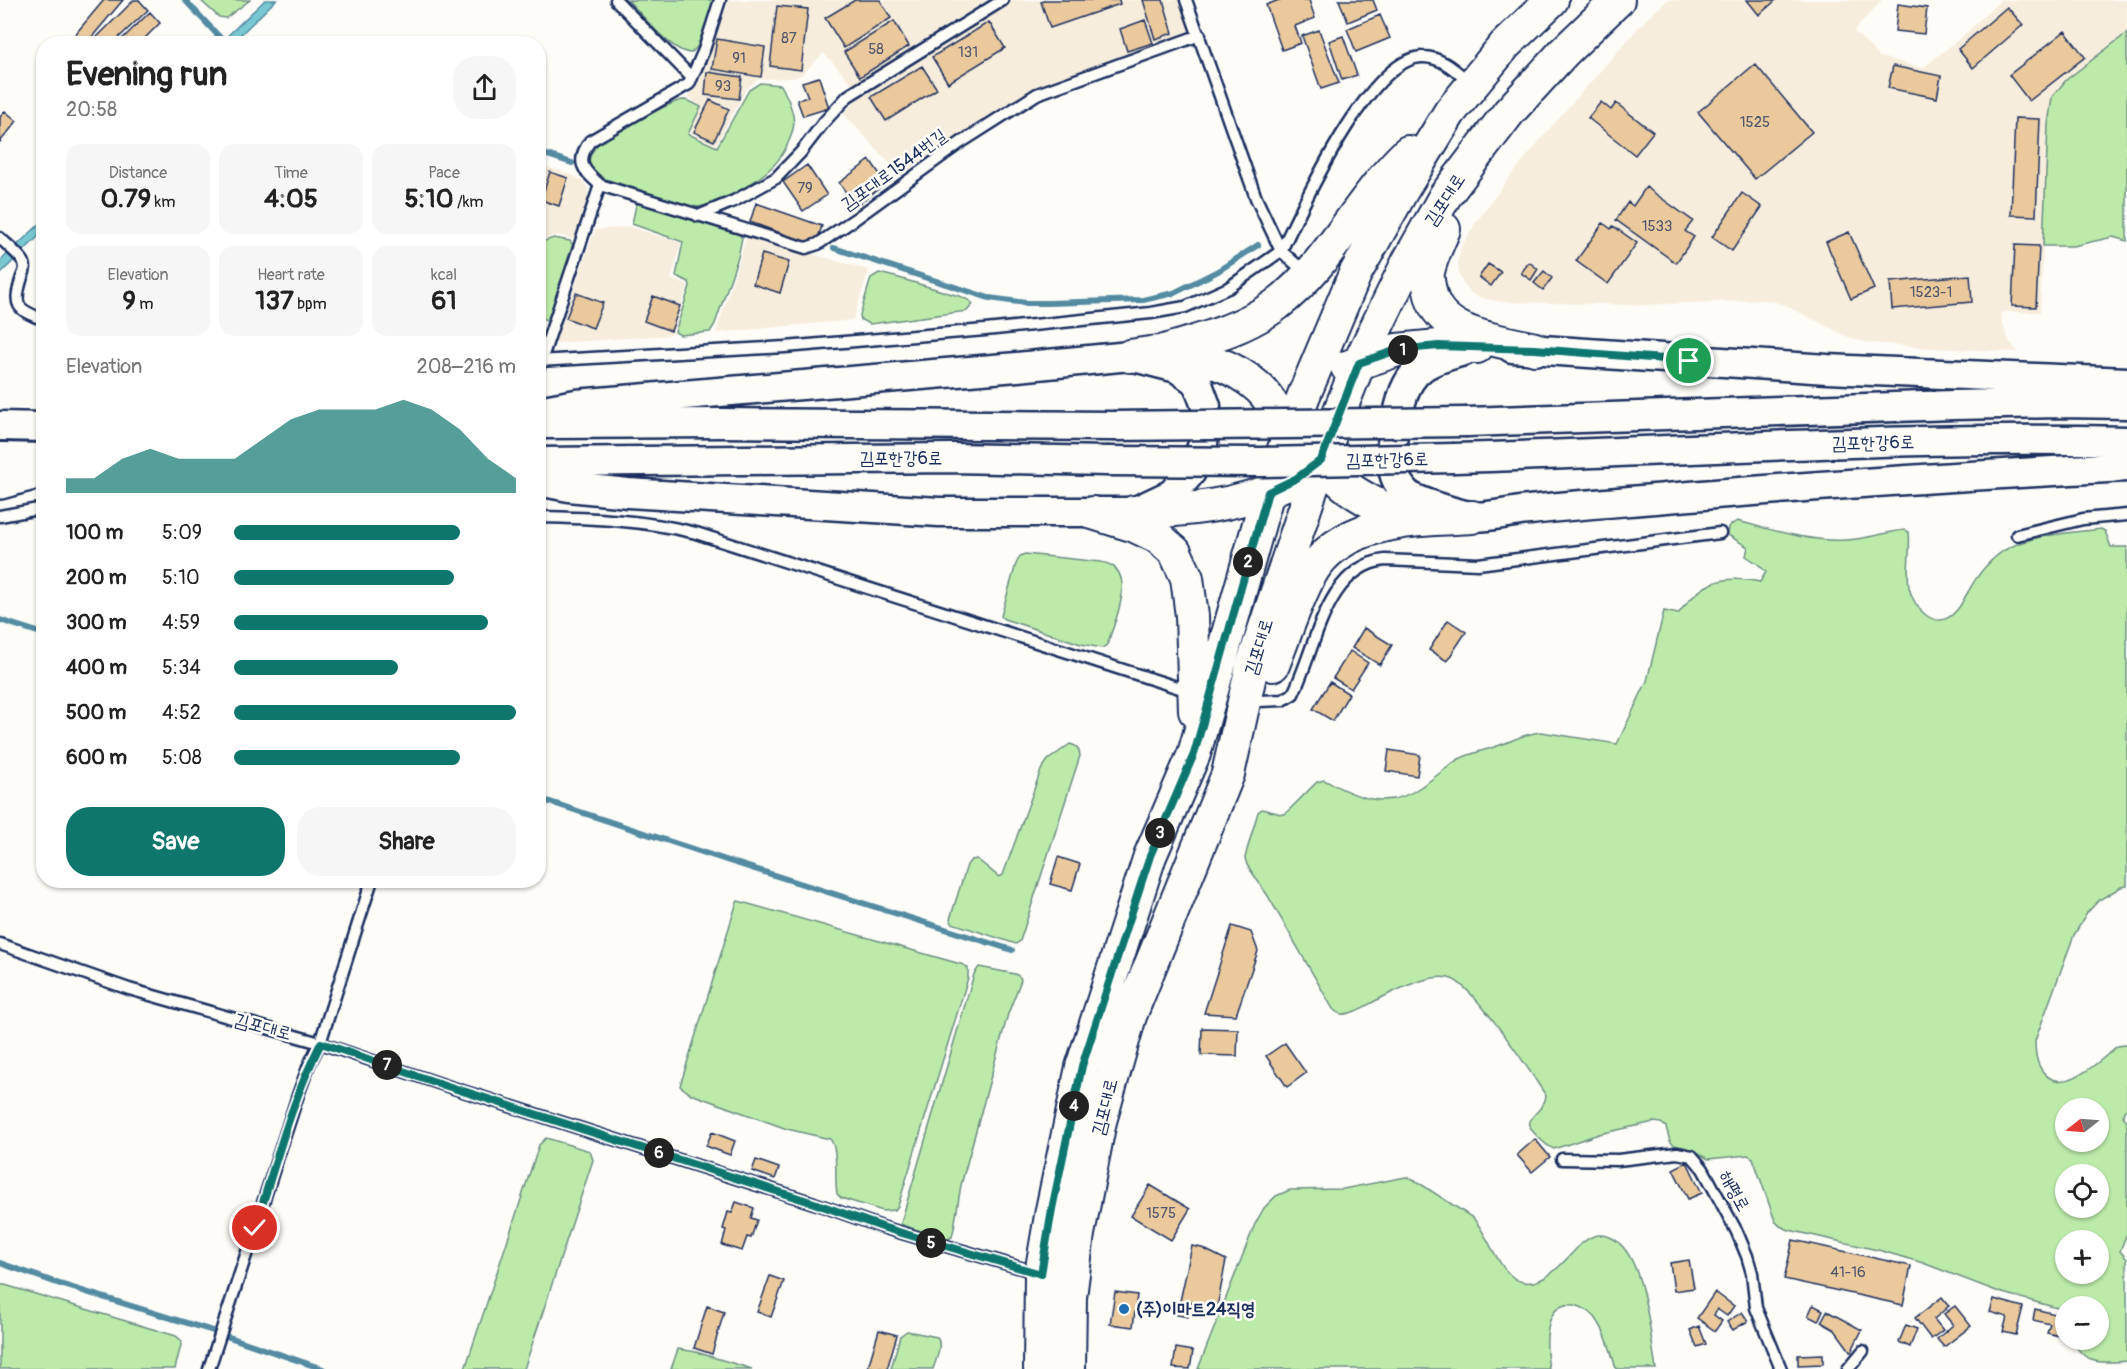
<!DOCTYPE html>
<html lang="en">
<head>
<meta charset="utf-8">
<style>
  body { margin:0; font-family:Pangolin,"Poor Story",sans-serif; background:#f6f6f6; color:#222; height:100vh; display:flex; flex-direction:column; font-size:22px; white-space:nowrap }
  * { box-sizing:border-box; margin:0 }
  p { font-size:20px; color:#767676 }
  .icon { flex:none; width:33px; height:33px; fill:none; stroke:currentColor; stroke-width:2; stroke-linecap:round; stroke-linejoin:round }
  .map { position:relative; flex:1; overflow:hidden }
  .drawer { position:absolute; left:36px; top:36px; width:510px; height:852px; display:flex; flex-direction:column; background:#fff; border-radius:24px; box-shadow:0 2px 4px #0004 }
  .drawer>* { flex:none }
  .needle { width:39px; rotate:253deg }
  .fabs { position:absolute; left:2055px; top:1098px; display:grid; gap:12px }
  .fabs a { display:grid; place-items:center; width:54px; height:54px; border-radius:50%; background:#fff; box-shadow:0 2px 4px #0004; font-size:30px }
  .pin { position:absolute; display:grid; place-items:center; width:51px; height:51px; color:#fff; margin:-26px; border:3px solid #fff; border-radius:50%; box-shadow:0 2px 6px #0007 }
  .km { position:absolute; width:30px; height:30px; margin:-15px; border-radius:50%; background:#222; color:#fff; font-size:16px; line-height:30px; text-align:center }
  .round { display:grid; place-items:center; flex:none; width:63px; height:63px; border-radius:24px; background:#f6f6f6 }
  .overview { display:flex; align-items:center; justify-content:space-between; height:102px; padding:0 30px }
  h1 { font-size:33px; font-weight:800; line-height:45px }
  .metrics { display:grid; grid-template-columns:repeat(3,1fr); gap:9px; height:102px; padding:6px 30px }
  .metrics div { display:grid; align-content:center; border-radius:15px; background:#f6f6f6; text-align:center }
  .metrics b { font-size:26px; font-weight:800 }
  .metrics small { font-size:16px; font-weight:400 }
  .metrics p { font-size:16px }
  .chart { height:168px; padding:12px 30px }
  .chart p { display:flex; justify-content:space-between }
  .chart svg { width:100%; height:108px; margin-top:6px; fill:#0f766e; opacity:.7 }
  .button { display:flex; gap:12px; margin-top:auto; padding:12px 30px }
  .button a { flex:1; height:69px; border-radius:24px; background:#0f766e; color:#fff; font-size:24px; font-weight:800; line-height:69px; text-align:center }
  .button a+a { background:#f6f6f6; color:#222 }
  ul { padding:0 30px; list-style:none; font-size:20px }
  li { display:grid; grid-template-columns:96px 72px 1fr; align-items:center; height:45px }
  li i { height:15px; border-radius:8px; background:#0f766e }
  .map>svg:first-child { display:block }
  .built { fill:#f7eddc }
  .green { fill:#bceba9; stroke:#6c8d84; stroke-width:1.5; fill-rule:evenodd }
  .water { fill:#78c8d1; stroke:#538ba3; stroke-width:1.5 }
  .lines { fill:none; stroke-linecap:round; stroke-linejoin:round }
  .stream { stroke:#538ba3; stroke-width:6 }
  .building { fill:#eac99c; stroke:#1b2f5e; stroke-width:1.5 }
  .lane-casing { stroke:#1b2f5e; stroke-width:15 }
  .secondary-casing { stroke:#1b2f5e; stroke-width:33 }
  .primary-casing { stroke:#1b2f5e; stroke-width:36 }
  .highway-casing { stroke:#1b2f5e; stroke-width:38 }
  .lane { stroke:#fdfcf7; stroke-width:10 }
  .secondary { stroke:#fdfcf7; stroke-width:28 }
  .primary { stroke:#fdfcf7; stroke-width:32 }
  .highway { stroke:#fdfcf7; stroke-width:33 }
  .secondary-bridge-casing { stroke:#1b2f5e; stroke-width:33; stroke-linecap:butt }
  .secondary-bridge { stroke:#fdfcf7; stroke-width:28 }
  .route-casing { stroke:#fff; stroke-width:12 }
  .route { stroke:#0f766e; stroke-width:8 }
  .poi-dot { fill:#1f6fb2; stroke:#fdfcf7; stroke-width:2 }
  .labels { text-anchor:middle; dominant-baseline:central; stroke-width:5; stroke-linejoin:round; paint-order:stroke }
  .number-label { font-size:15px; fill:#4f566e }
  .street-label { font-size:18px; fill:#1b2f5e; stroke:#fdfcf7 }
  .poi-label { font-size:18px; font-weight:bold; fill:#1b2f5e; stroke:#fdfcf7; text-anchor:start }
</style>
</head>
<body>
<div class="map">
<svg width="2127" height="1369" viewBox="0 0 2127 1369">
  <rect width="100%" height="100%" fill="#fdfcf7"/>
  <filter id="ink" filterUnits="userSpaceOnUse"><feTurbulence type="fractalNoise" baseFrequency=".0167" numOctaves="2"/><feDisplacementMap in="SourceGraphic" scale="12" xChannelSelector="R" yChannelSelector="G"/><feConvolveMatrix kernelMatrix="1 2 1 2 8 2 1 2 1" color-interpolation-filters="sRGB"/></filter>
  <g filter="url(#ink)">
    <path class="built" d="M729,0H987L853,85L824,53L801,75L794,78L758,79L746,89L716,145L690,133L702,107L688,97L697,86Z
      M1014,0H1181L1190,29L1183,34L1039,86L991,115L900,175L844,114L851,104L863,94Z
      M1668,0H1882L1854,31L1880,57L1923,68L1965,34L2000,0H2127V33L2052,97L2048,125L2040,312H2001L2002,323L2009,341L2018,352L1930,348L1864,342L1846,336L1785,305L1771,301L1760,300L1641,305L1504,302L1484,299L1472,294L1464,286L1459,274L1458,260L1461,248L1475,224L1505,183L1552,126L1648,17Z
      M539,164L574,176L583,181L588,189V198L575,239L557,235L539,241Z
      M631,227L681,243L671,279L688,285L672,335L555,343L595,230Z
      M747,236L869,270L853,320L716,333Z"/>
    <path class="green" d="M200,0H250L226,18L219,17Z
      M628,0H715L697,47L691,53C671,52 642,15 628,0Z
      M2127,33V241L2113,237L2073,246H2043L2048,125L2052,97L2066,80Z
      M760,83L781,85C787,96 796,116 793,129C790,142 782,157 773,166C757,182 716,207 695,207L605,179C587,168 584,159 599,143C615,134 669,101 683,100C690,100 695,104 701,107L688,134L717,147L749,90Z
      M639,203L740,235L742,238L738,257L715,324L710,332L680,335L675,332L690,286L689,282L676,276L683,242L632,224L636,205Z
      M554,238L570,241L573,245V249L549,317L546,320L539,316L538,243Z
      M879,273L899,278L962,297L970,301L973,304L967,311L870,324L861,320L860,315L871,278Z
      M1737,521C1773,530 1809,542 1846,540C1866,539 1886,532 1905,530L1909,532C1911,551 1906,569 1909,587C1913,608 1936,634 1956,611C1961,606 1964,598 1968,592C1977,575 1987,562 2003,551C2030,534 2070,533 2101,529L2105,531L2111,547H2127V886L2121,887L2099,900L2087,913L2074,935L2035,1041C2035,1055 2037,1070 2050,1078C2068,1088 2094,1066 2107,1055C2110,1053 2114,1048 2118,1046C2121,1045 2124,1045 2127,1045V1109L2124,1111L2123,1116L2127,1121V1233L2120,1251L2127,1259V1361C2100,1363 2086,1366 2072,1340H2098V1306H2066L2065,1312L2061,1309L1999,1292L1923,1263L1882,1251L1789,1230L1780,1226L1775,1221L1753,1158L1748,1155L1708,1159L1692,1149L1674,1145L1670,1141L1666,1127L1661,1123L1654,1122L1599,1134L1554,1149C1548,1147 1543,1142 1538,1137C1516,1117 1544,1115 1546,1096C1531,1072 1475,988 1452,979C1432,971 1393,992 1375,1001C1366,1006 1355,1013 1345,1014C1340,1015 1337,1013 1333,1009L1268,896L1247,865L1245,858L1247,850L1258,812L1262,809L1281,814H1285L1317,782L1324,780C1358,797 1387,812 1422,786C1435,778 1446,767 1459,759C1473,752 1488,750 1503,744C1516,739 1527,733 1541,732L1617,744L1647,681L1664,611L1678,614C1702,582 1720,574 1760,582L1766,572L1758,564L1746,556L1748,547L1728,535V527ZM2066,1108H2098V1142H2066ZM2066,1174H2098V1208H2066ZM2066,1240H2098V1274H2066Z
      M1025,554L1101,562C1140,568 1115,621 1107,645L1102,648L1081,644L1004,619L1001,616L1016,564L1020,556Z
      M1070,744C1077,746 1079,748 1080,756L1020,941L1016,944L952,923L950,919L967,865L971,860L977,859L999,877L1003,875L1041,770L1048,760Z
      M738,901L964,965L968,968V978L898,1206L895,1210L883,1211L841,1198L837,1194C834,1179 839,1149 830,1139L787,1129L691,1094L680,1086L736,905Z
      M979,967L1015,974L1020,977L1021,980L1008,1014L961,1185L954,1228L952,1237L948,1239L905,1226L901,1224L902,1219L974,974Z
      M546,1138L590,1151L593,1160L524,1369H465L539,1145Z
      M1406,1177L1413,1179L1473,1218C1488,1233 1500,1278 1523,1282C1548,1286 1566,1258 1582,1243C1590,1237 1597,1233 1607,1236C1645,1247 1650,1336 1656,1369H1616C1611,1351 1606,1332 1595,1317C1590,1311 1581,1306 1574,1305C1541,1300 1546,1350 1549,1369H1198L1255,1224L1264,1208L1276,1196L1290,1190L1343,1189Z
      M0,1285H5L176,1336L182,1341L175,1369H0Z
      M907,1331L937,1337C943,1346 936,1359 933,1369H891L900,1336Z
      M678,1349L696,1352L752,1369H671Z"/>
    <path class="water" d="M265,0H276L232,43H220Z
      M43,221V232L0,274V261Z"/>
    <g class="lines">
      <path class="stream" d="M185,0L226,44
        M538,152L572,163
        M834,248L989,298L1026,303H1048L1143,300L1174,293L1218,271L1258,245
        M0,620L44,634
        M538,798L729,861L1012,950
        M0,1263L60,1284L213,1331
        M229,1337L323,1369"/>
    </g>
    <path class="building" d="M104,0H123L86,44H67Z
      M134,0H139L148,10L112,44H90Z
      M855,0H880L891,18L844,48L825,18Z
      M1046,0H1119L1120,4L1050,28L1041,2Z
      M1143,0H1163L1173,33L1155,39Z
      M1279,0H1309L1315,18L1295,26L1301,43L1282,50L1266,5Z
      M1339,0H1373L1377,10L1348,22Z
      M1747,0H1776L1759,15Z
      M1898,4L1927,8L1924,34L1895,31Z
      M777,6L808,9L801,70L770,66Z
      M2007,7L2023,25L1973,68L1958,49Z
      M150,12L160,23L139,44H117Z
      M1380,15L1390,38L1356,52L1347,29Z
      M1145,20L1153,43L1127,51L1120,29Z
      M894,21L909,46L860,77L844,52Z
      M989,22L1005,48L948,83L932,57Z
      M1319,30L1339,83L1321,89L1302,36Z
      M2065,31L2085,57L2029,101L2009,75Z
      M1343,36L1357,75L1342,80L1329,41Z
      M717,39L765,47L761,77L712,69Z
      M1755,64L1812,132L1755,179L1698,112Z
      M922,66L937,89L886,121L871,97Z
      M1893,66L1941,76L1937,98L1888,88Z
      M707,72L742,77L739,99L705,95Z
      M819,77L829,108L803,116L797,100L808,97L802,82Z
      M710,100L729,109L714,141L694,132Z
      M1601,102L1611,110L1616,103L1653,132L1635,155L1588,118Z
      M5,111L17,121L0,142V117Z
      M2015,118L2040,119L2036,216L2011,215Z
      M870,160L886,183L856,206L839,183Z
      M807,165L827,195L803,211L783,182Z
      M550,172L568,178L559,206L541,200Z
      M1646,187L1693,221L1685,231L1694,237L1676,263L1616,220L1628,202L1633,206Z
      M1742,193L1762,207L1732,251L1712,237Z
      M756,203L822,226L818,238L808,243L750,222Z
      M1603,223L1611,229L1613,226L1637,243L1608,284L1576,261Z
      M1849,232L1874,289L1851,299L1826,242Z
      M2015,245L2039,246L2036,307L2012,306Z
      M762,254L789,262L780,293L753,284Z
      M1529,262L1538,269L1531,280L1521,273Z
      M1488,264L1501,272L1491,286L1479,277Z
      M1544,271L1552,278L1543,290L1534,283Z
      M1970,275L1972,302L1892,309L1890,282Z
      M576,293L603,303L593,328L566,318Z
      M653,296L680,306L671,331L644,321Z
      M1448,620L1466,632L1447,661L1429,650Z
      M1364,628L1392,645L1380,665L1352,648Z
      M1350,651L1368,663L1351,689L1333,678Z
      M1330,682L1349,694L1333,721L1313,709Z
      M1389,750L1420,755L1417,776L1386,771Z
      M1058,857L1080,864L1072,890L1050,884Z
      M1232,926L1251,932L1258,951L1236,1015L1204,1013Z
      M1202,1028L1238,1029L1237,1056L1201,1055Z
      M1285,1043L1306,1073L1287,1087L1266,1056Z
      M712,1132L735,1141L730,1155L706,1146Z
      M1535,1139L1550,1157L1532,1172L1517,1155Z
      M756,1160L779,1168L775,1179L752,1171Z
      M1687,1162L1702,1193L1688,1199L1673,1169Z
      M1150,1185L1190,1209L1171,1240L1131,1216Z
      M736,1202L754,1208L751,1218L757,1220L751,1238L747,1237L742,1251L722,1245L726,1230L723,1229L728,1212L732,1213Z
      M1793,1240L1911,1266L1903,1305L1784,1279Z
      M1192,1246L1202,1248L1226,1260L1217,1308L1191,1302L1188,1317L1177,1315Z
      M1689,1260L1694,1288L1674,1291L1670,1263Z
      M770,1276L784,1281L771,1317L757,1312Z
      M1115,1292L1137,1295L1133,1327L1110,1324Z
      M1715,1292L1734,1306L1727,1316L1717,1309L1714,1315L1722,1321L1715,1331L1697,1318Z
      M1942,1297L1949,1306L1934,1319L1943,1330L1931,1339L1915,1318Z
      M1994,1299L2023,1307L2016,1335L2003,1332L2007,1317L1990,1312Z
      M1813,1305L1823,1310L1818,1321L1808,1316Z
      M707,1306L724,1312L712,1354L694,1348Z
      M1955,1306L1971,1326L1944,1347L1937,1339L1953,1325L1944,1314Z
      M2035,1309L2063,1316L2059,1336L2047,1333L2050,1324L2033,1320Z
      M1827,1311L1862,1330L1851,1352L1835,1330L1821,1322Z
      M1742,1312L1748,1321L1733,1330L1727,1322Z
      M1906,1325L1917,1329L1910,1347L1899,1342Z
      M1699,1326L1706,1344L1697,1347L1690,1330Z
      M879,1330L897,1335L887,1369L868,1367Z
      M1176,1348L1193,1351L1190,1369L1173,1368Z
      M1823,1354V1364L1798,1365V1355Z"/>
    <g class="lines">
      <g class="lane-casing">
        <path id="lane" d="M616,0L692,78
          M720,0L704,50L689,84L590,141C575,162 583,170 600,185L806,248L818,244L855,219L960,143L1037,94L1200,35
          M1186,0L1256,198L1281,251L1306,273
          M698,216L734,201L776,178L801,152L824,122L848,96L1003,0
          M0,238C6,244 21,256 24,263C26,267 24,273 22,277C13,306 16,309 44,320
          M1281,251C1302,208 1369,57 1423,57C1442,57 1456,71 1470,83
          M538,361L785,347L985,330L1151,313L1185,307L1228,288L1281,251
          M538,370L600,185
          M0,516L44,508
          M538,517C592,518 644,520 696,533L1192,692
          M2017,535L2083,519L2127,515
          M1258,701L1283,700L1293,694C1316,649 1325,567 1385,560L1478,564L1720,533
          M0,944L129,989L320,1043L444,1085L814,1203L885,1228L1038,1273
          M1562,1159L1618,1160L1677,1153L1692,1156L1703,1169L1737,1232L1747,1256L1752,1273L1756,1308L1781,1369
          M209,1369L298,1095L309,1065L320,1043L372,880
          M1848,1369L1863,1351"/>
      </g>
      <g class="secondary-casing">
        <path id="secondary" d="M1512,348L1827,369L2127,382
          M1464,351C1431,360 1410,366 1401,402C1393,430 1382,470 1406,493C1414,501 1458,514 1470,516C1484,519 1513,511 1529,510C1575,505 1620,502 1666,498C1819,485 1973,475 2127,467
          M538,411L576,404L1017,367L1130,356L1177,368L1197,382L1206,406L1203,445L1191,472L1172,494L1134,512H939L628,493L569,487L538,481
          M1467,422L1953,405L2060,403L2127,404
          M545,424L722,423L1113,426
          M0,426L44,427
          M0,457L44,458
          M1454,458C1679,452 1903,435 2127,441
          M538,462L952,458L1107,461"/>
      </g>
      <g class="primary-casing">
        <path id="primary" d="M1444,229C1439,242 1431,257 1428,272C1427,279 1429,287 1431,295C1441,336 1500,340 1535,349
          M1161,352C1200,340 1242,330 1276,305C1330,264 1359,198 1408,152
          M1130,356C1140,355 1151,352 1162,352C1194,352 1235,366 1259,388C1276,404 1283,428 1291,449
          M1347,367L1397,350L1438,346L1477,347
          M1313,445C1337,490 1365,499 1409,520
          M1134,512C1184,511 1237,506 1283,485
          M1093,513L1135,526L1158,537L1175,552L1187,578L1192,616L1195,711
          M1273,665C1285,635 1295,603 1310,575C1340,519 1417,520 1472,517
          M1040,1369L1041,1274L1052,1210L1082,1067L1150,856L1194,754L1268,492L1304,395L1355,274L1403,189L1450,112L1505,45L1552,0
          M1069,1369L1070,1297L1078,1234L1100,1121L1130,1016L1228,774L1252,666L1327,443L1359,363L1408,262L1445,196L1509,112L1564,52L1618,0"/>
      </g>
      <g class="highway-casing">
        <path id="highway" d="M0,482L44,470"/>
      </g>
      <use href="#lane" class="lane"/>
      <use href="#secondary" class="secondary"/>
      <use href="#primary" class="primary"/>
      <use href="#highway" class="highway"/>
      <g class="secondary-bridge-casing">
        <path id="secondary-bridge" d="M1113,426L1467,422
          M1107,461L1261,462L1454,458"/>
      </g>
      <use href="#secondary-bridge" class="secondary-bridge"/>
    </g>
  </g>
  <g class="lines" filter="url(#ink)">
    <g class="route-casing">
      <path id="route" d="M255,1228C275,1166 291,1101 321,1043L444,1085L814,1203L885,1228L1041,1274L1052,1209L1082,1066L1150,856L1194,754L1268,492L1297,478L1321,460L1359,363L1397,350L1438,346L1535,349L1689,361"/>
    </g>
    <use href="#route" class="route"/>
  </g>
  <circle class="poi-dot" cx="1124" cy="1309" r="6"/>
  <g class="labels">
    <g class="number-label">
      <text x="789" y="38">87</text>
      <text x="876" y="49">58</text>
      <text x="968" y="52">131</text>
      <text x="739" y="58">91</text>
      <text x="723" y="86">93</text>
      <text x="1755" y="122">1525</text>
      <text x="805" y="188">79</text>
      <text x="1657" y="226">1533</text>
      <text x="1931" y="292">1523-1</text>
      <text x="1161" y="1213">1575</text>
      <text x="1848" y="1272">41-16</text>
    </g>
    <g class="street-label">
      <text transform="translate(894 170) rotate(-36)">김포대로1544번길</text>
      <text transform="translate(1445 200) rotate(-57)">김포대로</text>
      <text transform="translate(1873 443) rotate(-1)">김포한강6로</text>
      <text x="901" y="458">김포한강6로</text>
      <text transform="translate(1387 460) rotate(-1)">김포한강6로</text>
      <text transform="translate(1259 647) rotate(-73)">김포대로</text>
      <text transform="translate(263 1027) rotate(15)">김포대로</text>
      <text transform="translate(1105 1107) rotate(-76)">김포대로</text>
      <text transform="translate(1734 1191) rotate(61)">해평로</text>
    </g>
    <g class="poi-label">
      <text x="1136" y="1309">(주)이마트24직영</text>
    </g>
  </g>
</svg>
<div class="fabs">
<a><svg class="needle" viewBox="-14 -14 28 28"><path d="M0-13l5 13h-10z" fill="#e53935"/><path d="M0 13l5-13h-10z" fill="#767676"/></svg></a>
<a><svg class="icon" aria-label="locate" viewBox="0 0 24 24"><circle cx="12" cy="12" r="6"/><path d="M12 2v4M12 18v4M2 12h4M18 12h4"/></svg></a>
<a>+</a>
<a>−</a>
</div>
<div class="pin" style="left:1689px;top:361px;background:#1e9e55"><svg class="icon" aria-label="arrive" viewBox="0 0 24 24"><path d="M6 21V4h12l-3 4 3 4H6"/></svg></div>
<div class="pin" style="left:255px;top:1228px;background:#d93025"><svg class="icon" aria-label="check" viewBox="0 0 24 24"><path d="M5 12l5 5 9-10"/></svg></div>
<b class="km" style="left:1403px;top:350px">1</b>
<b class="km" style="left:1248px;top:562px">2</b>
<b class="km" style="left:1160px;top:833px">3</b>
<b class="km" style="left:1074px;top:1106px">4</b>
<b class="km" style="left:931px;top:1243px">5</b>
<b class="km" style="left:659px;top:1153px">6</b>
<b class="km" style="left:387px;top:1065px">7</b>
<section class="drawer">
<div class="overview"><div><h1>Evening run</h1><p>20:58</p></div><a class="round"><svg class="icon" aria-label="share" viewBox="0 0 24 24"><path d="M12 15V3M7 8l5-5 5 5M5 13v7h14v-7"/></svg></a></div>
<div class="metrics">
<div><p>Distance</p><b>0.79<small> km</small></b></div>
<div><p>Time</p><b>4:05</b></div>
<div><p>Pace</p><b>5:10<small> /km</small></b></div>
</div>
<div class="metrics">
<div><p>Elevation</p><b>9<small> m</small></b></div>
<div><p>Heart rate</p><b>137<small> bpm</small></b></div>
<div><p>kcal</p><b>61</b></div>
</div>
<div class="chart"><p><span>Elevation</span>208–216 m</p>
<svg viewBox="0 0 160 44" preserveAspectRatio="none"><path d="M0 44V38L10 38L20 30L30 26L40 30L50 30L60 30L70 22L80 14L90 10L100 10L110 10L120 6L130 10L140 18L150 30L160 38V44z"/></svg>
</div>
<ul>
<li><b>100 m</b>5:09<i style="width:80%"></i></li>
<li><b>200 m</b>5:10<i style="width:78%"></i></li>
<li><b>300 m</b>4:59<i style="width:90%"></i></li>
<li><b>400 m</b>5:34<i style="width:58%"></i></li>
<li><b>500 m</b>4:52<i style="width:100%"></i></li>
<li><b>600 m</b>5:08<i style="width:80%"></i></li>
</ul>
<div class="button"><a>Save</a><a>Share</a></div>
</section>
</div>
</body>
</html>
